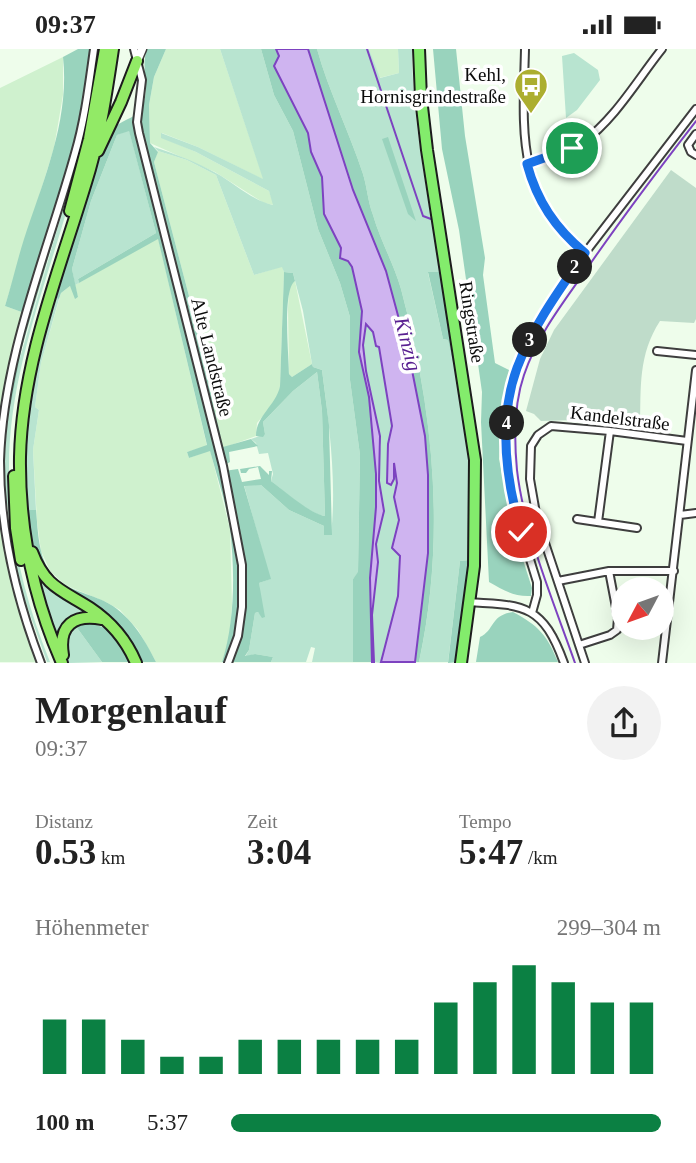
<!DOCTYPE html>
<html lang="de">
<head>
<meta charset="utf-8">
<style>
  body { margin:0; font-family:Georgia,serif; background:#f2f2f2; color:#222; height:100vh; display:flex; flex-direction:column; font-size:26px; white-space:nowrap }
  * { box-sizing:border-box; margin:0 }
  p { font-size:23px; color:#767676 }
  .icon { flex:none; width:38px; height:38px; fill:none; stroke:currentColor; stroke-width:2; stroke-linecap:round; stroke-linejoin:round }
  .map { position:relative; height:614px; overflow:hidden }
  .drawer { display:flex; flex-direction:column; background:#fff; flex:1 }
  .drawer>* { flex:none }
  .needle { width:46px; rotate:229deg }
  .controls { position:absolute; left:611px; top:528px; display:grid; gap:14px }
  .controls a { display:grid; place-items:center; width:63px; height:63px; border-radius:50%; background:#fff; box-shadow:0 7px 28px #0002; font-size:35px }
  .pin { position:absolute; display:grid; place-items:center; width:60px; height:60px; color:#fff; margin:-30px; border:4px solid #fff; border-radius:50%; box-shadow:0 2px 7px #0007 }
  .km { position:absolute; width:35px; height:35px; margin:-18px; border-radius:50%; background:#222; color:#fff; font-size:19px; line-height:35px; text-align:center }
  .round { display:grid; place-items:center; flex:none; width:74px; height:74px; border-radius:37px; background:#f2f2f2 }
  .head { display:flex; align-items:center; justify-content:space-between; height:119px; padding:0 35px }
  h1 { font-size:38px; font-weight:600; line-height:52px }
  .figures { display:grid; grid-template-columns:repeat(3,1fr); gap:10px; height:119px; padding:7px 35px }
  .figures div { display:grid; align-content:center }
  .figures b { font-size:35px; font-weight:600 }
  .figures small { font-size:19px; font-weight:400 }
  .figures p { font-size:19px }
  .chart { height:196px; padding:14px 35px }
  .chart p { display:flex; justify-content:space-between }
  .chart svg { width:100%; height:126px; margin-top:7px; stroke:#0b8043; stroke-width:6 }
  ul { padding:0 35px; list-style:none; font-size:23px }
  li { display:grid; grid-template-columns:112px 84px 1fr; align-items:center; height:52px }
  li i { height:18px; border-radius:9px; background:#0b8043 }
  .status { display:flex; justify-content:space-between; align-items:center; height:49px; padding:0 35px; background:#fff; direction:ltr }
  .status svg { height:19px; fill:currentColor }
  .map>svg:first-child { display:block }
  .farmland { fill:#cff1ce }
  .green { fill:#b8e4d0 }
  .forest { fill:#99d3bd }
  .cemetery { fill:#bfdcca }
  .water { fill:#cfb4f0; stroke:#7d42c0; stroke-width:2 }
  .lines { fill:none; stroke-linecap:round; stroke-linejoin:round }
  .stream { stroke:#7d42c0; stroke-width:2 }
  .minor-casing { stroke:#3e3e3e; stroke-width:10 }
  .tertiary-casing { stroke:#3e3e3e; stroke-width:11 }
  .primary-casing { stroke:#1c1c1c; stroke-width:14 }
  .trunk-casing { stroke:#1c1c1c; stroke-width:14 }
  .minor { stroke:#fff; stroke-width:6 }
  .tertiary { stroke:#fff; stroke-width:8 }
  .primary { stroke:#83ec6c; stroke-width:10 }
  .trunk { stroke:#92ea66; stroke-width:10 }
  .route-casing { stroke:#fff; stroke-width:14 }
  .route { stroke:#1a73e8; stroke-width:9 }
  .labels { text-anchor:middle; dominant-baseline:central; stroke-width:7; stroke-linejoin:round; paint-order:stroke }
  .poi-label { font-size:19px; fill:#0b0b0b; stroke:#fff; text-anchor:end }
  .street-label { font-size:19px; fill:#0b0b0b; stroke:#fff }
  .water-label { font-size:21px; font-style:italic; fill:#592091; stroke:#fff }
</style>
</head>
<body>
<div class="status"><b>09:37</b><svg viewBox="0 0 49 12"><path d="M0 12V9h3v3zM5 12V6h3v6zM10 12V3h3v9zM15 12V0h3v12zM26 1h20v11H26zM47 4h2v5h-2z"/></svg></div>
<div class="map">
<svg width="696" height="614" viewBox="0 0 696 614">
  <rect width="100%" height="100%" fill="#eefdeb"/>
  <path class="farmland" d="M166,0H220L264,131L198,98L162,84L161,88L196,103L269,142L274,156L264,154L215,123L150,94L149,56L154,28Z
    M369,0H398L399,24L379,29Z
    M63,8V46L54,99L5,257L27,265L0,424V39Z
    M158,102L187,111L216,126L254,226L283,217L284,223L280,337L278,349L257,374L256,387L223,399L190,251L154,113Z
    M158,189L207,397L187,403L189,409L210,401L230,480L232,556L230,588L222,613H156L138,581L120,561L106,553L65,536L50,522L41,502L37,472L33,401L39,361L35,358L41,314L61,244L70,237L78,249L75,236Z
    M295,232L312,315L292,328L289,325L288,259L289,240L291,235Z
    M0,436L3,464L42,613H0Z"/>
  <path class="green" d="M97,0H100C94,40 88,80 78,120C54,218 9,315 9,418C9,489 24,548 50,613H47L18,532L7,454H2L1,424L7,354L82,94Z
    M220,0H261L274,46L293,82L318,180L340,234L350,268V331L360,406L358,524L353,530V613H312L315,599L311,598L306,613H271L273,608L255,605L245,608L249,601L255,564L258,563L261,566L259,534L270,530L244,436H261L289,461L324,477V486H331C337,432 329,375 322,321L313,318L312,315L303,262L293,224L284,223L282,218L254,226L216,126L187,111L158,102L154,98C176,105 196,113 216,124C234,134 253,152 273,156L269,142L196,103L161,89V84L198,98L263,130Z
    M317,0H369L380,29L399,24L398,0H412C412,55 421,108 430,163H433L451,274L447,273L441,225L428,224L443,290L448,291L453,315L458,318L471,435L469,511L460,512L448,613H419C446,490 434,362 401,240C394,215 380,191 373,166C368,153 367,138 363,125C349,82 329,43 317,0Z
    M574,4L598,21L600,31L577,61L566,69L562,7Z
    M129,81L156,184L78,230L79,234L75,236L72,220L91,152L117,86Z
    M55,249L59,250L41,314L35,358L39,361L33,401L36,461H26L24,390L38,304Z
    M366,274L373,283L376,296L379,298L392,377L388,395L387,434L393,405L397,435L395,453L399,471L392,499L400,507L398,547L381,614L374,613L372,566L378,513L376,495L384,462L379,432L378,412L381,397L366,322L363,296Z
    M317,323L322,362L325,467C310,466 284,442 271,432L273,425L268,404L259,405L256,394L251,390L265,385L263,373L293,342Z
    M35,525L54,545L96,566L83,565L57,591Z
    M75,576L102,613L69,614L65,602L69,581Z"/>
  <path class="forest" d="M78,0H97L82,94L22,298L11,355L7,354L27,265L5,257C12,235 17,212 24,190C43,132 70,71 63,8Z
    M147,0H166L154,28L149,56L150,94L158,103L154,113L190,251L223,398L251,390L258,397L229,403L230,413L223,417L224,422L238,420L242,433L261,430L258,418L249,420L246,424H241L240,420L260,417L269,426V422H272L271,432C285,442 310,465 325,467L322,362L317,323L293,342L263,373L265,385L263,388L256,387C256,366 276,357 280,337L284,223L293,224L295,232C282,241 289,307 289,325L292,328L312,315L313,318L322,321L329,376L332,486H324V477L289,461L261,436L244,437L271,530L259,534L265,568L262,569L258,563L255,564L249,601L245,607L255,605L273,608L271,613H222C235,573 235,522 230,480C226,454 217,427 210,402L189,409L187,403L207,396L158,190L79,234L78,230L156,184L129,82L117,86L91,152L72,220L78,248L75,250L70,237L61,244L59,250L55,249C71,198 83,143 105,95C108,90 112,81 116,77C124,70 137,69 142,58C151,39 140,19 147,0Z
    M261,0H276L279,7L275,17L308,84L311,103L322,128L324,165L341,199L340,209L349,212L352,218L362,262L359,303L369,348L376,425V458L370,529L372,613H353V530L358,523L360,406L350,331V268L340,234L318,180L293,82L274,46Z
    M308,0H317C329,43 349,82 363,125C367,138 368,153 373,166C380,191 394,215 401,240C434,363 446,489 419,613H415L428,504V426L425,387L410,311L386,222L353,141Z
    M433,0H456L465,87L485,209L483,226L495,314L511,322L502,370L499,410L515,486L532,539L531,547C514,548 503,541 489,533L481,373L482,343L459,181L442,100Z
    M388,88L416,172L408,165L382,90Z
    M428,223H440L441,225L447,273L451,274L458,318L453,315L448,291L443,290Z
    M26,461H36C38,481 38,507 51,524C63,540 87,544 104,552C129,564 144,589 156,613H140L131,595L56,536L35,505Z
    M469,511L458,613L448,614L460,512Z
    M513,563C539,577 547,586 558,613H476L480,588C495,581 490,566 513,563Z
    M81,573C111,576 118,588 130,613H102L75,576Z"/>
  <path class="cemetery" d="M671,121L696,139V270L694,274L660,272C638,306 641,338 640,377L574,371L541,372L534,365L526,362L540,310L554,281Z"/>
  <path class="water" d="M276,0H308L353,141L386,222L410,311L425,387L428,426V504L415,613H381L398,547L400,507L392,499L399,471L394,448L397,434L394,414V430L391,436L387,434L388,395L392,377L379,298L376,297L373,283L366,275L363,296L366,322L380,387L379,432L384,462L376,495L378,513L372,566L374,613H372L370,529L376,458V425L369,348L359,303L362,262L352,218L348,212L340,209L341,199L324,165L322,128L311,103L308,84L274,17L279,7Z"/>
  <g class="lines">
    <path class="stream" d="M367,0L423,167L431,170
      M575,614C554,554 524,483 517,421C514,390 514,355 524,326C537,287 563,254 586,221C621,170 658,121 696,72"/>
    <g class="minor-casing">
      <path id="minor" d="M134,0L142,31L137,73L139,84L223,417L242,516V558L238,587L228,614
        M525,0C523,82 515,146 585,204
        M696,85L688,96L691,103L696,106
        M527,115C546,109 567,105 583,93C615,70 638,30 662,0
        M657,302L696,306
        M680,466L696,464
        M577,470L637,479
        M598,473L610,382
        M558,532L609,522H674
        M469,553C525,556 543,556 564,614
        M532,564L537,546V533L515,462L505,406L509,351L517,320L551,254L585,204L696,60
        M579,596L610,586L617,581L618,569L609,522
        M41,614C16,549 0,483 0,412C3,307 47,205 75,104C85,70 89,35 94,0
        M585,614L537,470L530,430L531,397L538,386L551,377L610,382L687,392
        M662,614L696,321"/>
    </g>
    <g class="tertiary-casing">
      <path id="tertiary" d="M137,12L142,0"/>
    </g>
    <g class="primary-casing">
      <path id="primary" d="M419,0L421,49L427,101L475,411L474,517L461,614"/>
    </g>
    <g class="trunk-casing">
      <path id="trunk" d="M98,102L121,53L137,12
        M70,162L89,90L105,0
        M14,427L16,479L21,511
        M32,503C45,538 62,541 90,559C111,573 126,590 136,614
        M63,606C58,576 74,565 102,570
        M62,614C33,548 19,480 20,408C22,309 63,213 90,120C101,81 107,40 113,0"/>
    </g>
    <use href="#minor" class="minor"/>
    <use href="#tertiary" class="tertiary"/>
    <use href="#primary" class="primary"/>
    <use href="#trunk" class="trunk"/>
  </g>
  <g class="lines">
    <g class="route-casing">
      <path id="route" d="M521,483C506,431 498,371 517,319C533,277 560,240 585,204C555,179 537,152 527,115L572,99"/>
    </g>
    <use href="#route" class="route"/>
  </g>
  <defs>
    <g id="bus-pin" transform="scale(1.75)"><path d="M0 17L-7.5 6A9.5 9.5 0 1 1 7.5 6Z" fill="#acae30" stroke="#fff"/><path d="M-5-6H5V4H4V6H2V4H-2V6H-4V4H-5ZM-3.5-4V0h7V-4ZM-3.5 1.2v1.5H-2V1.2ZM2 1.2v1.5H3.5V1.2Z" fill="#fff"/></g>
  </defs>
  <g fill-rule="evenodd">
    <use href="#bus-pin" x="531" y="36"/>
  </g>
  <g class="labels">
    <g class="poi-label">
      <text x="506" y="25">Kehl,<tspan x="506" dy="22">Hornisgrindestraße</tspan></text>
    </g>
    <g class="street-label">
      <text transform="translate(472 273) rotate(81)">Ringstraße</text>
      <text transform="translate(212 308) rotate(76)">Alte Landstraße</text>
      <text transform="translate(620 369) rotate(7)">Kandelstraße</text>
    </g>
    <g class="water-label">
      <text transform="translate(408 295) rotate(75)">Kinzig</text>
    </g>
  </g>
</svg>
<div class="controls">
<a><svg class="needle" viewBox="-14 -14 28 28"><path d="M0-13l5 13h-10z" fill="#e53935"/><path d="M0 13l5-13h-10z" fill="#767676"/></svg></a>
</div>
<div class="pin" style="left:572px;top:99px;background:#1e9e55"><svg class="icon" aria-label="arrive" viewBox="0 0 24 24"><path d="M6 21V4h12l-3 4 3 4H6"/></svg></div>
<div class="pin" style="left:521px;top:483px;background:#d93025"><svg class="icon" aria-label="check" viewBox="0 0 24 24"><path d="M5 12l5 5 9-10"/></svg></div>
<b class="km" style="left:575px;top:218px">2</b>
<b class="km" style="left:530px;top:291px">3</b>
<b class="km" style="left:507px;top:374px">4</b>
</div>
<section class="drawer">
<div class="head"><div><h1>Morgenlauf</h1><p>09:37</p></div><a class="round"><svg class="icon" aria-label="share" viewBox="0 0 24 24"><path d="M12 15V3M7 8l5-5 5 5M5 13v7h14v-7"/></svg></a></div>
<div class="figures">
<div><p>Distanz</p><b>0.53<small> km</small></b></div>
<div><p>Zeit</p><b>3:04</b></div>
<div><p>Tempo</p><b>5:47<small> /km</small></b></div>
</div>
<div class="chart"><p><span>Höhenmeter</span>299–304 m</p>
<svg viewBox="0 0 160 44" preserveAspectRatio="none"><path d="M5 44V25M15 44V25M25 44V32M35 44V38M45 44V38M55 44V32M65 44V32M75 44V32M85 44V32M95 44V32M105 44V19M115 44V12M125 44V6M135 44V12M145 44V19M155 44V19"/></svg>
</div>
<ul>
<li><b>100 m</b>5:37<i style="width:100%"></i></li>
</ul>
</section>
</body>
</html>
